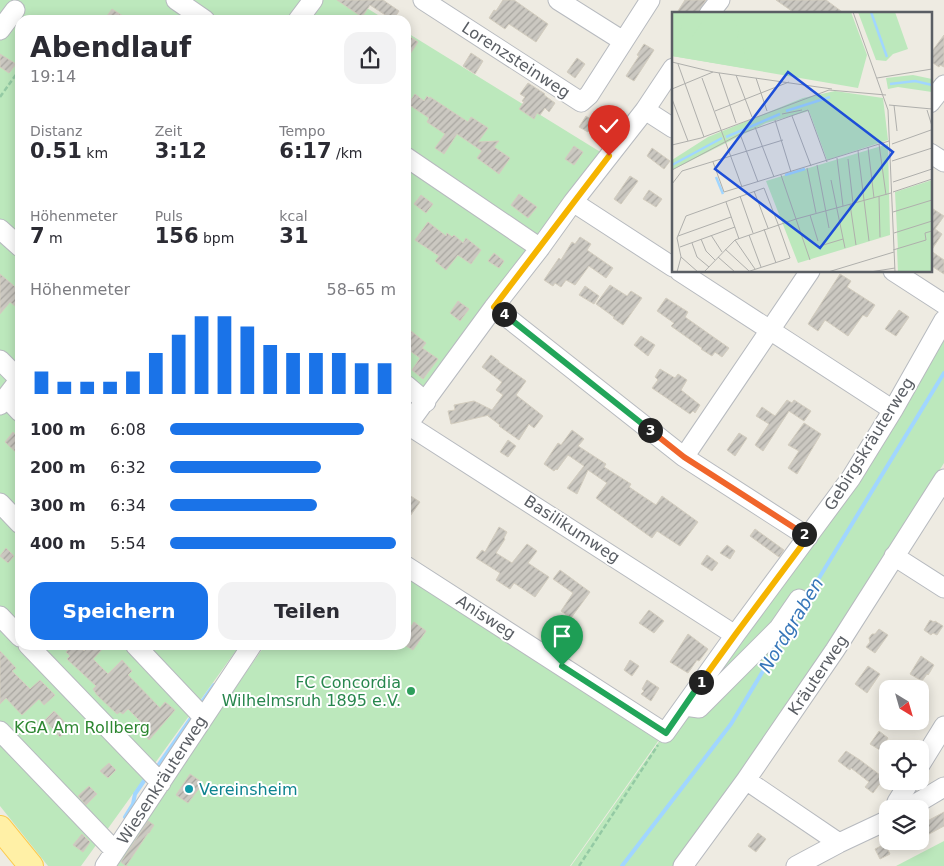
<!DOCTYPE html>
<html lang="de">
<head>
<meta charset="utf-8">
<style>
  body { margin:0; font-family:"DejaVu Sans",sans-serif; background:#f2f2f3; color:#2b2b33; height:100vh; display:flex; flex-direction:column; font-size:19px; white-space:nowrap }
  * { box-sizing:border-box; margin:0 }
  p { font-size:16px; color:#7c7c81 }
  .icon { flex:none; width:28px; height:28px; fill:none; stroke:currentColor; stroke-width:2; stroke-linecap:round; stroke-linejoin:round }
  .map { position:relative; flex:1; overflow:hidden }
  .sheet { position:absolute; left:15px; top:15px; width:396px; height:635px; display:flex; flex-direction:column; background:#fff; border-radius:15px; box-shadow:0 2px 12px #0003 }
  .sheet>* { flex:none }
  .needle { width:32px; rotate:143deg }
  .controls { position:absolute; left:879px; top:680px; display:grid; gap:10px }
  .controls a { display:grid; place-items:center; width:50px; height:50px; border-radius:10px; background:#fff; box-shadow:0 2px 12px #0003; font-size:25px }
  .pin { position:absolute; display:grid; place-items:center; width:42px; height:42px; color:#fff; margin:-51px -21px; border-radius:50% 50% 50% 0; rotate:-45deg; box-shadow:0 0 5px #0007 }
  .pin .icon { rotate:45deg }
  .km { position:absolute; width:25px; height:25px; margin:-12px; border-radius:50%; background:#222; color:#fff; font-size:14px; line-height:25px; text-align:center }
  .round { display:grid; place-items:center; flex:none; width:52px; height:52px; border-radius:15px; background:#f2f2f3 }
  .head { display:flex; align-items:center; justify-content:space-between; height:85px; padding:0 15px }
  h1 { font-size:28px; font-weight:600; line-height:38px }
  .metrics { display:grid; grid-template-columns:repeat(3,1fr); gap:8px; height:85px; padding:5px 15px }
  .metrics div { display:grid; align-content:center }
  .metrics b { font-size:21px; font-weight:600 }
  .metrics small { font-size:14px; font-weight:400 }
  .metrics p { font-size:14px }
  .chart { height:140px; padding:10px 15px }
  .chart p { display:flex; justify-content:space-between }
  .chart svg { width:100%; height:90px; margin-top:5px; stroke:#1a73e8; stroke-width:6 }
  .primary-button { display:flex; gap:10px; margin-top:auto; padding:10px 15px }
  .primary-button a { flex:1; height:58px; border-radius:15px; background:#1a73e8; color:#fff; font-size:20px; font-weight:600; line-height:58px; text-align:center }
  .primary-button a+a { background:#f2f2f3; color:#2b2b33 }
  ul { padding:0 15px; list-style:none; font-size:16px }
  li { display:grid; grid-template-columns:80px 60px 1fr; align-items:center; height:38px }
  li i { height:12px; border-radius:6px; background:#1a73e8 }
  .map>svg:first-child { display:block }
  .green { fill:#bce8bc }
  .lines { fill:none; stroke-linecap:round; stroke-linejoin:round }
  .stream { stroke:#a1d6ff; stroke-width:4 }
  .building { fill:url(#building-hatch); stroke:#d3cdbf }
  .minor-casing { stroke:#b7babf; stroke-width:21 }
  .major-casing { stroke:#fccb4d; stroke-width:26 }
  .path { stroke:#94caa4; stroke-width:2.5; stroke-dasharray:5 2.5; stroke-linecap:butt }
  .minor { stroke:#fff; stroke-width:19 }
  .major { stroke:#fff0a6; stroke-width:24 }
  .split-1-casing { stroke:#fff; stroke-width:10 }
  .split-2-casing { stroke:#fff; stroke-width:10 }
  .split-3-casing { stroke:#fff; stroke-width:10 }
  .split-4-casing { stroke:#fff; stroke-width:10 }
  .split-5-casing { stroke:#fff; stroke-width:10 }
  .split-1 { stroke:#22a559; stroke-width:6 }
  .split-2 { stroke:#f5b400; stroke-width:6 }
  .split-3 { stroke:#f0652b; stroke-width:6 }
  .split-4 { stroke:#22a559; stroke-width:6 }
  .split-5 { stroke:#f5b400; stroke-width:6 }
  .leisure-dot { fill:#2e9e5b; stroke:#fff; stroke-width:2 }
  .culture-dot { fill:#0f9aa8; stroke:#fff; stroke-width:2 }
  .labels { text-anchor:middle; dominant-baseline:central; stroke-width:4; stroke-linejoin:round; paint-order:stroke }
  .street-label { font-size:16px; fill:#5a5e64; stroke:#fff }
  .leisure-label { font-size:16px; fill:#27864d; stroke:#fff; text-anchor:end }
  .park-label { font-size:16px; fill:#2e8732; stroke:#fff }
  .culture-label { font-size:16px; fill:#0d838f; stroke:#fff; text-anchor:start }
  .water-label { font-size:18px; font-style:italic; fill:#3676b9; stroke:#fff }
  .inset-river { fill:none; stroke:#a1d6ff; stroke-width:2.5 }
  .inset-road { fill:none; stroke:#afafac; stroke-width:1 }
  .view { fill:#1d4ed8; fill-opacity:0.15; stroke:#1d4ed8; stroke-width:2.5 }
  .inset-edge { fill:none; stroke:#5a5e64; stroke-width:2.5 }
</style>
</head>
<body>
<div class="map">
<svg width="944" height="866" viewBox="0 0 944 866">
  <defs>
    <pattern id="building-hatch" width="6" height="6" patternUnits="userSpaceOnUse" patternTransform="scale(1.25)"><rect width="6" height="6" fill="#cbc8c1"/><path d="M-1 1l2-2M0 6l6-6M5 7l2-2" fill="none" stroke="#a8a6a0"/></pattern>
  </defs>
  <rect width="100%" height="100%" fill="#eeebe2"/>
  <path class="green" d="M0,0H354L386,20H20V645H240L81,866H48L0,806Z
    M406,32L602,153L406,415Z
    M944,320V463L746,780L674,866H571L665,733L808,537Z
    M406,573L661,737L570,866H112L265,645H406Z
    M944,841V866H896Z"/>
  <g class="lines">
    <path class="stream" d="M805,601L944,373
      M199,706L214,685
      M155,770L194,714
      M125,817L133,804L135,794L146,778
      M622,866L731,724L786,633"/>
  </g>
  <path class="building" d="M337,0H383L399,11L393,20L370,5L362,17Z
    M503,0H514L548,24L536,42L509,24L505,29L489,18L494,10L496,11Z
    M685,0H706L697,14H676Z
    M776,0H826L845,14H796Z
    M112,9L129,20H104Z
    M406,34L418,42L406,60Z
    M944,35V67L940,65L939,67L930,61V54Z
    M644,44L654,50L634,81L626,76L639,56L637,55Z
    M471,53L483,61L475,74L463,66Z
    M0,54L16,64L9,73L0,67Z
    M577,58L585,64L575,78L567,72Z
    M528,83L545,94L544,95L555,103L549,112L545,108L540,115L537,113L534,119L519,109L524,102L522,101L525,97L520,94Z
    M415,94L424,101L427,96L429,98L430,97L468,122L471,117L488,128L478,142L499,141L494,147L510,158L499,174L477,158L482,151L457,134L444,154L435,148L445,134L427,122L429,118L408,104Z
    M586,116L595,122L588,132L579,127Z
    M574,146L583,152L574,165L565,159Z
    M652,148L670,161L664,169L647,156Z
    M630,176L638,181L621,204L614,199Z
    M649,190L662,199L656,207L643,199Z
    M519,194L537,207L528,218L511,205Z
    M421,195L433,204L426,213L414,204Z
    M930,207L944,216L935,229L942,234L931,251L944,260V274L930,265Z
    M428,222L446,236L447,233L452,237L454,235L463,243L466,238L481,250L471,264L458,255L446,270L435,261L439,256L415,240Z
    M580,237L591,244L587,250L613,268L606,278L589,266L575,285L566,280L561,287L555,283L553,286L544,280L559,258L561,260L572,242L575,244Z
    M494,253L504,261L499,268L488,261Z
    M0,274L20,291V310L10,302L0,314Z
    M840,274L851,281L847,287L875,305L867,317L863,315L848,336L825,320L818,331L808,324Z
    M610,285L627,296L631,291L642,298L623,325L613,318L614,317L596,304Z
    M585,286L599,296L594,304L579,295Z
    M666,298L688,312L685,317L729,348L722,357L715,352L712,356L701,349L702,348L671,326L674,323L657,311Z
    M458,301L469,309L460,321L450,313Z
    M899,310L909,317L896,336L885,329Z
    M406,327L426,343L422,348L438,359L423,379L412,370L420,358L406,348Z
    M641,336L655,345L648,356L634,345Z
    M491,355L499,361V362L526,381L516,395L543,416L534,428L529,424L519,440L499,426L500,425L488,416L489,415L451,424L448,411L455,410L454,405L474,401L492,410L503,395L496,390L502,382L482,367Z
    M660,369L675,378L678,374L687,380L681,390L700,405L695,413L693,411L690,414L652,388L658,380L655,377Z
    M787,400L792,403L794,400L811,411L804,421L789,411L763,451L755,445L769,424L756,416L762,407L775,416Z
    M804,423L821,434L797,474L788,468L799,451L788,445Z
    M572,430L584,439L578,446L606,464L604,467L631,484L629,487L656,505L662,496L698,522L680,546L657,531L652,538L596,498L607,483L588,470L577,494L567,488L584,466L568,455L557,470L556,469L554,471L544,464L558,443L561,445Z
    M13,432L20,439V456L5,442Z
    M739,433L747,438L735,456L727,450Z
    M508,440L516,446L508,457L500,452Z
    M406,493L420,502L406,522Z
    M499,527L507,532L504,538L505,539L496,553L512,563L527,544L537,551L528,563L549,577L535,597L514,583L510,589L496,580L500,573L476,558L482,550L485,552Z
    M755,529L784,550L779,557L750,536Z
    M727,545L735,551L730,559L720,553Z
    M6,548L14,556L8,563L0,556Z
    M707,555L718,563L712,571L701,564Z
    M560,570L590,592L571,618L561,611L573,593L553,579Z
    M649,610L664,621L654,633L639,623Z
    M930,620L934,622L935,621L943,626L937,635L933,633L931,635L924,630Z
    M414,622L426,631L413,650L406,646V634Z
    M879,629L888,635L875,653L866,647L870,642L869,638L872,634H875Z
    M688,634L708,649L699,661L697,660L688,673L670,662Z
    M72,645H78L84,651L89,645H106L93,659L108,674L122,660L132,671L128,675L160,708L165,702L175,710L149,740L141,731L146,727L128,709L123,714L120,712L117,714L97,695L93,689L96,686L67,659L70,656L66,652Z
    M0,651L16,668L12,671L30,689L40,680L55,695L44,705L39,699L22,715L6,698L0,704Z
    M921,656L934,665L930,672L928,675L927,674L922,681L910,674Z
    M630,660L639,666L632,676L624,670Z
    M868,666L880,674L867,693L855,684Z
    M647,680L659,688L651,701L641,694L644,691L642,689Z
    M54,711L70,728L60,737L45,720Z
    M879,731L888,738L880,750L870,744Z
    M846,751L860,760L884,778L873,793L865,787L869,782L851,768L850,770L838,761Z
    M109,763L116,770L108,778L100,771Z
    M190,774L203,783L188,803L176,795Z
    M89,786L97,794L86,805L78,796Z
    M944,812V826L920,839V825Z
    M148,821L154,825L149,833H148L126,866L121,862Z
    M758,833L766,839L756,852L748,846Z
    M82,834L90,842L83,852L73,845Z
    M885,844L890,854L880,859L875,849Z"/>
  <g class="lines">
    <g class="minor-casing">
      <path id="minor" d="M176,0L205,20
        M423,0L581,102L589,95L650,0
        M558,0L623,41
        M709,14L720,0
        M298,20L313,0
        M0,30L15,10
        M930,103L944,85
        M645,110L673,128
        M930,153L944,162
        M406,157L540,248
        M573,202L673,267
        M0,229L20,247
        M679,271L893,410
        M893,271L944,304
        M494,307L684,457L808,537
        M0,360L20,380
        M406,385L426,402
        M6,397L20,412
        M0,405L20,379
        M408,425L735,635
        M406,427L494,307L540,248L573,202L645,110L673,68
        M684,457L810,271
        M0,503L20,524
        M894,556L944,588
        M406,566L665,733L735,635L851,478L893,410L944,320
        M0,616L20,637
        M28,645L161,783
        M135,645L203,717
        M685,706L699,708L779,628L799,599
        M0,731L115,851
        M920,765L944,726
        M746,780L839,843
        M895,809L897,802L910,781
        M907,809L944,787
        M105,866L252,645
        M683,866L746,780L835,650L944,479
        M796,866L839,843L888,820"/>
    </g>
    <g class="major-casing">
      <path id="major" d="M0,828L31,866"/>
    </g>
    <path class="path" d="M0,97L20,69
      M579,866L658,745"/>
    <use href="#minor" class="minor"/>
    <use href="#major" class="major"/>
  </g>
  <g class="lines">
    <g class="split-1-casing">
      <path id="split-1" d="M562,666L666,733L701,682"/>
    </g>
    <g class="split-2-casing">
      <path id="split-2" d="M701,682L735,635L808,537L804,534"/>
    </g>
    <g class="split-3-casing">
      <path id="split-3" d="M650,430L684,457L804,534"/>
    </g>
    <g class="split-4-casing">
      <path id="split-4" d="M504,314L650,430"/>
    </g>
    <g class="split-5-casing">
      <path id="split-5" d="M504,314L494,307L609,156"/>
    </g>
    <use href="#split-1" class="split-1"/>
    <use href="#split-2" class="split-2"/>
    <use href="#split-3" class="split-3"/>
    <use href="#split-4" class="split-4"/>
    <use href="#split-5" class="split-5"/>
  </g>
  <circle class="leisure-dot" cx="411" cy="691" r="5"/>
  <circle class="culture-dot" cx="189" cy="789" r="5"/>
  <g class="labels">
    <g class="street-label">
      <text transform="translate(516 60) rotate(33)">Lorenzsteinweg</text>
      <text transform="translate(869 444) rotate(-58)">Gebirgskräuterweg</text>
      <text transform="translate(572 529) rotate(33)">Basilikumweg</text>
      <text transform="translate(486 617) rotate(33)">Anisweg</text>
      <text transform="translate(818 675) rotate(-56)">Kräuterweg</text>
      <text transform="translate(162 780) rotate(-57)">Wiesenkräuterweg</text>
    </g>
    <g class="leisure-label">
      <text x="401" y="682">FC Concordia<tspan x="401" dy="18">Wilhelmsruh 1895 e.V.</tspan></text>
    </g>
    <g class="park-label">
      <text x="82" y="727">KGA Am Rollberg</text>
    </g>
    <g class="culture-label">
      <text x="199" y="789">Vereinsheim</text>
    </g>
    <g class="water-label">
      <text transform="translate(791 625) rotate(-59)">Nordgraben</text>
    </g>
  </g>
  <g transform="translate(672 12)">
    <rect width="260" height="260" fill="#eeebe2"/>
    <path d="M0,0H179L195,43L186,76L0,44ZM163,79L211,86L216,128L155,148L137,99L94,111L0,158V148L36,125L131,86ZM216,132L218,223L126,251L94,169ZM260,168V227L226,238L223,180Z" fill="#bce8bc"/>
    <path d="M30,0H60L67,22L62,30L70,32L78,57L0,44V30L10,15L14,19L12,27L20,25L30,10ZM186,0H223L236,37L221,42L214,49L204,48ZM241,63L260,67V80L226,75L216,77L214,66Z" fill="#bce8bc"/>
    <path d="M2,0H13L6,25L0,30Z" fill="#bce8bc"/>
    <path d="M260,226V260H226L225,237Z" fill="#bce8bc"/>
    <path class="inset-river" d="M199,0L215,45M218,72L243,69L260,73M114,99L158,85M54,125L108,102M0,153L50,126M113,163L133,157M44,165L51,182"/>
    <path class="inset-road" d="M181,0L216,98L223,260M0,50L41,60L160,77M6,52L32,125M47,61L64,111M64,63L80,105M30,66L70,175M84,66L95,99M205,66L260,57M0,77L41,60M0,87L16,129M217,93L260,97M222,93L225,119M255,98L260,114M43,99L117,70M110,102L130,98M120,104L139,154M103,108L119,160M83,115L102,165M68,122L86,170M207,132L214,183M220,132L259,118M0,133L29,126L157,78L214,83M196,135L202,186M186,139L197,229M165,146L171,194M176,147L181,191M220,149L260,136M41,150L52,180L217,129M145,153L157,216M135,156L144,201M0,158L68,122L136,98L155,150M109,163L138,248M159,168L173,236M221,170L260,157M0,172L10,159L111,128M82,179L96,216M221,180L260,167M68,184L81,221M207,184L208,225M54,190L67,227M178,192L184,233M221,200L260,188M138,203L146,229M92,217L104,251M222,221L260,209M39,223L50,240M77,223L89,255M6,224L59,205M29,227L34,239L43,248M63,228L83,257M20,231L25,245L37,255M148,234L171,227M8,235L63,215M53,237L77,259M221,238L254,228L253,221L260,219M9,245L26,260M46,245L63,260M5,260L9,245L5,226L14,204L92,176L106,212M32,260L63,228L124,207L219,181M75,260L118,246L106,212M156,260L222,240M198,260L223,256"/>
    <path class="view" d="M116,60L221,140L148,236L43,157Z"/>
    <rect width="260" height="260" class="inset-edge"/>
  </g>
</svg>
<div class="controls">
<a><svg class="needle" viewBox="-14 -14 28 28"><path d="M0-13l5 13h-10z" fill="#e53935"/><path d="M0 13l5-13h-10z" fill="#7c7c81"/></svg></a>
<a><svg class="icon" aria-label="locate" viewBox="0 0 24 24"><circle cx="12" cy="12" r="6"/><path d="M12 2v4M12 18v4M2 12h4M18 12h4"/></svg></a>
<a><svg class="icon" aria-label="layers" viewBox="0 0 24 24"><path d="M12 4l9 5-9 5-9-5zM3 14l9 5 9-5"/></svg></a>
</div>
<div class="pin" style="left:562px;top:666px;background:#1e9e55"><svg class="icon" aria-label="arrive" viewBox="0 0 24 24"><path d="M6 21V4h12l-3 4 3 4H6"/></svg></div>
<div class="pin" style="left:609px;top:156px;background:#d93025"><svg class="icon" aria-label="check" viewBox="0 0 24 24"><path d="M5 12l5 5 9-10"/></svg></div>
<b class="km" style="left:701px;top:682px">1</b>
<b class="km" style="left:804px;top:534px">2</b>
<b class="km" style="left:650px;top:430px">3</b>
<b class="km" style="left:504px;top:314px">4</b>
<section class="sheet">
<div class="head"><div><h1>Abendlauf</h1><p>19:14</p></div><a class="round"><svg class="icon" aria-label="share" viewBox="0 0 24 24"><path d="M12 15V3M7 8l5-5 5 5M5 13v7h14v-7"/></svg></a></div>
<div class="metrics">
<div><p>Distanz</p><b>0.51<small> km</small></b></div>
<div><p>Zeit</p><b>3:12</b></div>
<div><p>Tempo</p><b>6:17<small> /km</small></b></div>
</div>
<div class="metrics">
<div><p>Höhenmeter</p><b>7<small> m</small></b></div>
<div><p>Puls</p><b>156<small> bpm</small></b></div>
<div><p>kcal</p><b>31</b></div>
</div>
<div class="chart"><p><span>Höhenmeter</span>58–65 m</p>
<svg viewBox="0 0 160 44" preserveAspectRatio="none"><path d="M5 44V33M15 44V38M25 44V38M35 44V38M45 44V33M55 44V24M65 44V15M75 44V6M85 44V6M95 44V11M105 44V20M115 44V24M125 44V24M135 44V24M145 44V29M155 44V29"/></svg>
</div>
<ul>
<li><b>100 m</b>6:08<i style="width:86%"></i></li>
<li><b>200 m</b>6:32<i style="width:67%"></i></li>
<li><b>300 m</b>6:34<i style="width:65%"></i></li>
<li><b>400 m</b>5:54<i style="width:100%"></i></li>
</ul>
<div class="primary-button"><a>Speichern</a><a>Teilen</a></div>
</section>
</div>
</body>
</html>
